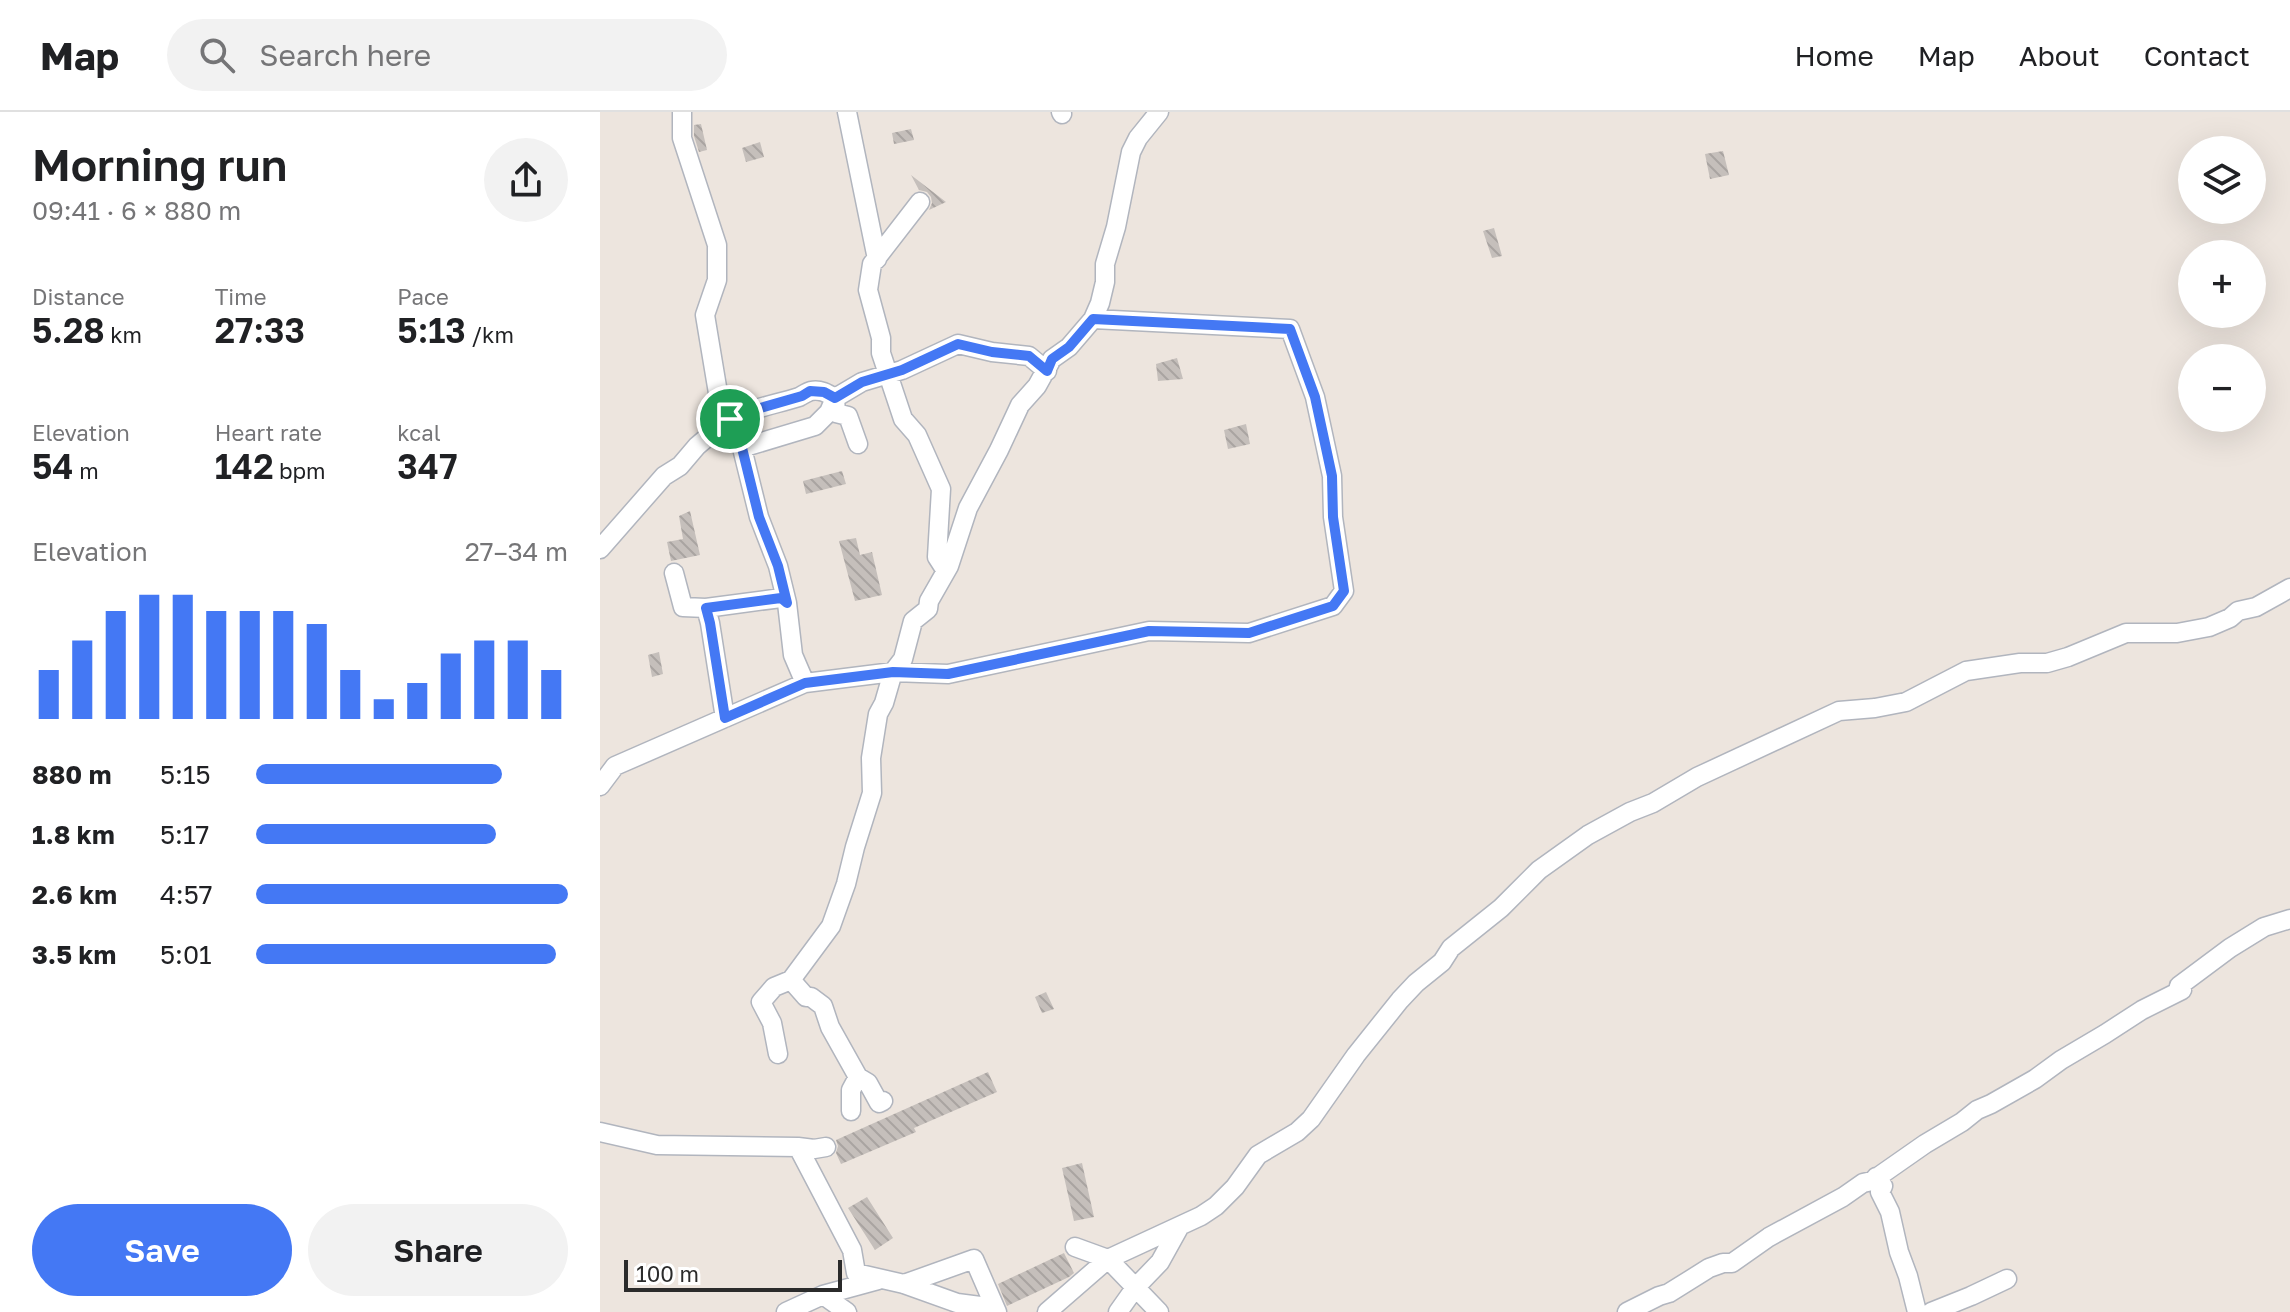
<!DOCTYPE html>
<html lang="en">
<head>
<meta charset="utf-8">
<style>
  body { margin:0; font-family:"Golos Text",sans-serif; background:#f2f2f2; color:#202124; height:100vh; display:flex; flex-direction:column; font-size:30px; white-space:nowrap }
  * { box-sizing:border-box; margin:0 }
  p { font-size:26px; color:#757577 }
  .icon { flex:none; width:44px; height:44px; fill:none; stroke:currentColor; stroke-width:2; stroke-linecap:round; stroke-linejoin:round }
  .map { position:relative; flex:1; overflow:hidden }
  .details { display:flex; flex-direction:column; background:#fff; width:600px }
  .details>* { flex:none }
  .buttons { position:absolute; left:1578px; top:24px; display:grid; gap:16px }
  .buttons a { display:grid; place-items:center; width:88px; height:88px; border-radius:50%; background:#fff; box-shadow:0 8px 32px #0002; font-size:40px }
  .scale { position:absolute; left:24px; bottom:20px; width:218px; box-sizing:border-box; padding-left:8px; border:4px solid #2b2b2b; border-top:0; font-size:22px; line-height:28px; white-space:nowrap; color:#2b2b2b; -webkit-text-stroke:6px #fff; paint-order:stroke }
  .pin { position:absolute; display:grid; place-items:center; width:68px; height:68px; color:#fff; margin:-34px; border:4px solid #fff; border-radius:50%; box-shadow:0 2px 8px #0007 }
  .round { display:grid; place-items:center; flex:none; width:84px; height:84px; border-radius:42px; background:#f2f2f2 }
  .summary { display:flex; align-items:center; justify-content:space-between; height:136px; padding:0 32px }
  h1 { font-size:44px; font-weight:600; line-height:60px }
  .metrics { display:grid; grid-template-columns:repeat(3,1fr); gap:12px; height:136px; padding:8px 32px }
  .metrics div { display:grid; align-content:center }
  .metrics b { font-size:34px; font-weight:600 }
  .metrics small { font-size:22px; font-weight:400 }
  .metrics p { font-size:22px }
  .chart { height:224px; padding:16px 32px }
  .chart p { display:flex; justify-content:space-between }
  .chart svg { width:100%; height:144px; margin-top:8px; stroke:#4478f4; stroke-width:6 }
  .button { display:flex; gap:16px; margin-top:auto; padding:16px 32px }
  .button a { flex:1; height:92px; border-radius:48px; background:#4478f4; color:#fff; font-size:32px; font-weight:600; line-height:92px; text-align:center }
  .button a+a { background:#f2f2f2; color:#202124 }
  ul { padding:0 32px; list-style:none; font-size:26px }
  li { display:grid; grid-template-columns:128px 96px 1fr; align-items:center; height:60px }
  li i { height:20px; border-radius:10px; background:#4478f4 }
  header { display:flex; align-items:center; gap:48px; box-sizing:border-box; height:112px; padding:0 40px; background:#fff; border-bottom:2px solid #e0e0e0 }
  header strong { font-size:38px }
  nav { display:flex; gap:44px; margin-inline-start:auto; font-size:28px }
  .search { width:560px; height:72px; background:#f2f2f2; display:flex; align-items:center; gap:20px; box-sizing:border-box; padding:0 28px; border-radius:44px; color:#757577; font-size:30px }
  main { display:flex; flex:1; min-height:0 }
  .map>svg:first-child { display:block }
  .building { fill:url(#building-back-hatch) }
  .lines { fill:none; stroke-linecap:round; stroke-linejoin:round }
  .minor-casing { stroke:#b1b5be; stroke-width:21 }
  .minor { stroke:#fff; stroke-width:18 }
  .route-casing { stroke:#fff; stroke-width:16 }
  .route { stroke:#4478f4; stroke-width:10 }
</style>
</head>
<body>
<header>
<strong>Map</strong>
<div class="search"><svg class="icon" aria-label="search" viewBox="0 0 24 24"><circle cx="10" cy="10" r="6"/><path d="M15 15l6 6"/></svg>Search here</div>
<nav><a>Home</a><a>Map</a><a>About</a><a>Contact</a></nav>
</header>
<main>
<section class="details">
<div class="summary"><div><h1>Morning run</h1><p>09:41 · 6 × 880 m</p></div><a class="round"><svg class="icon" aria-label="share" viewBox="0 0 24 24"><path d="M12 15V3M7 8l5-5 5 5M5 13v7h14v-7"/></svg></a></div>
<div class="metrics">
<div><p>Distance</p><b>5.28<small> km</small></b></div>
<div><p>Time</p><b>27:33</b></div>
<div><p>Pace</p><b>5:13<small> /km</small></b></div>
</div>
<div class="metrics">
<div><p>Elevation</p><b>54<small> m</small></b></div>
<div><p>Heart rate</p><b>142<small> bpm</small></b></div>
<div><p>kcal</p><b>347</b></div>
</div>
<div class="chart"><p><span>Elevation</span>27–34 m</p>
<svg viewBox="0 0 160 44" preserveAspectRatio="none"><path d="M5 44V29M15 44V20M25 44V11M35 44V6M45 44V6M55 44V11M65 44V11M75 44V11M85 44V15M95 44V29M105 44V38M115 44V33M125 44V24M135 44V20M145 44V20M155 44V29"/></svg>
</div>
<ul>
<li><b>880 m</b>5:15<i style="width:79%"></i></li>
<li><b>1.8 km</b>5:17<i style="width:77%"></i></li>
<li><b>2.6 km</b>4:57<i style="width:100%"></i></li>
<li><b>3.5 km</b>5:01<i style="width:96%"></i></li>
</ul>
<div class="button"><a>Save</a><a>Share</a></div>
</section>
<div class="map">
<svg width="1690" height="1200" viewBox="0 0 1690 1200">
  <defs>
    <pattern id="building-back-hatch" width="6" height="6" patternUnits="userSpaceOnUse" patternTransform="scale(2)"><rect width="6" height="6" fill="#c5bfbb"/><path d="M-1 5l2 2M0 0l6 6M5-1l2 2" fill="none" stroke="#a9a4a1"/></pattern>
  </defs>
  <rect width="100%" height="100%" fill="#ede5de"/>
  <path class="building" d="M101,12L107,38L99,40L94,24V13Z
    M311,17L314,28L294,32L292,21Z
    M160,30L164,45L146,50L142,36Z
    M1123,39L1129,63L1110,67L1105,42Z
    M311,63L346,90L329,98L332,91L331,85L327,80L319,78Z
    M894,116L902,144L892,146L883,119Z
    M577,246L583,267L558,269L556,252Z
    M646,312L650,332L628,337L624,318Z
    M242,359L246,372L206,382L203,369Z
    M90,399L100,443L71,449L67,430L83,427L79,404Z
    M256,426L260,443L272,440L282,483L255,489L239,429Z
    M59,540L63,562L52,565L48,543Z
    M446,880L454,897L442,901L435,885Z
    M388,960L397,980L314,1016L316,1020L241,1052L236,1041L238,1034L236,1028Z
    M482,1051L494,1105L474,1109L462,1056Z
    M267,1085L293,1126L275,1138L248,1096Z
    M464,1141L474,1161L469,1165L407,1194L398,1172Z"/>
  <g class="lines">
    <g class="minor-casing">
      <path id="minor" d="M247,0L277,147
        M461,0L462,2
        M320,90L272,152L268,178L281,226V241L303,307L317,323L341,377L337,445L346,459
        M135,320L117,317C141,297 171,294 199,285C203,283 207,280 211,279C220,277 227,281 235,286L236,301L248,304L258,332
        M142,336L215,314L229,300L235,286L262,270L302,258L358,232L392,240L429,244L447,259
        M0,437L64,364L80,354L97,334L117,317
        M74,461L83,495L106,496L110,511L125,606
        M106,496L181,486L187,491
        M205,571L293,560L348,562L549,519L649,521L733,494L744,479L733,405L732,364L715,285L690,217L493,207
        M0,674L15,654L205,571L193,543L187,491L178,454L159,405L142,336L119,287L105,203L117,168V133L82,26V0
        M191,868L206,885H211L223,894L230,915L258,965L268,971L279,991L283,989
        M178,942L172,911L161,890L174,875L191,868L231,814L246,772L255,735L272,681L271,646L278,602L284,591L293,560L303,547L313,509L328,497L329,489L349,454L368,396L399,338L420,293L437,274L452,247L469,235L493,207L500,191L505,170V152L516,115L531,40L538,26L559,0
        M251,999V978L258,965
        M0,1020L57,1033L198,1035
        M226,1035L214,1037L198,1035L252,1138L256,1161L304,1172L357,1191L388,1195L392,1200
        M1276,1065L1283,1074L1280,1080L1290,1100L1299,1140L1308,1164L1317,1200
        M475,1135L508,1147L601,1104L616,1094L635,1075L658,1043L697,1020L711,1007L756,943L800,888L816,871L842,850L851,836L901,796L939,758L988,723L1030,700L1053,691L1097,665L1239,599L1275,596L1306,590L1366,559L1420,551H1447L1468,545L1526,521H1577L1609,515L1630,506L1638,499L1656,495L1690,476
        M304,1172L374,1147L397,1200
        M223,1183L247,1200
        M186,1200L223,1183L278,1168
        M447,1200L508,1147L559,1200
        M518,1200L535,1176L560,1150L580,1114
        M1027,1200L1059,1184L1069,1181L1109,1156L1123,1151H1132L1169,1125L1243,1085L1263,1071L1272,1069L1325,1032L1362,1010L1377,998L1391,992L1435,967L1461,948L1505,922L1542,898L1582,878L1579,874L1630,836L1664,815L1690,807
        M1331,1200L1371,1184L1407,1167"/>
    </g>
    <use href="#minor" class="minor"/>
  </g>
  <g class="lines">
    <g class="route-casing">
      <path id="route" d="M493,207L690,217L715,285L732,364L733,405L744,479L733,494L649,521L549,519L348,562L293,560L205,571L125,606L110,511L106,496L181,486L187,491L178,454L159,405L142,336L130,307L150,299L202,284L210,279L224,280L235,286L262,270L302,258L358,232L392,240L429,244L447,259L452,247L469,235Z"/>
    </g>
    <use href="#route" class="route"/>
  </g>
</svg>
<div class="buttons">
<a><svg class="icon" aria-label="layers" viewBox="0 0 24 24"><path d="M12 4l9 5-9 5-9-5zM3 14l9 5 9-5"/></svg></a>
<a>+</a>
<a>−</a>
</div>
<div class="scale">100 m</div>
<div class="pin" style="left:130px;top:307px;background:#1e9e55"><svg class="icon" aria-label="arrive" viewBox="0 0 24 24"><path d="M6 21V4h12l-3 4 3 4H6"/></svg></div>
</div>
</main>
</body>
</html>
